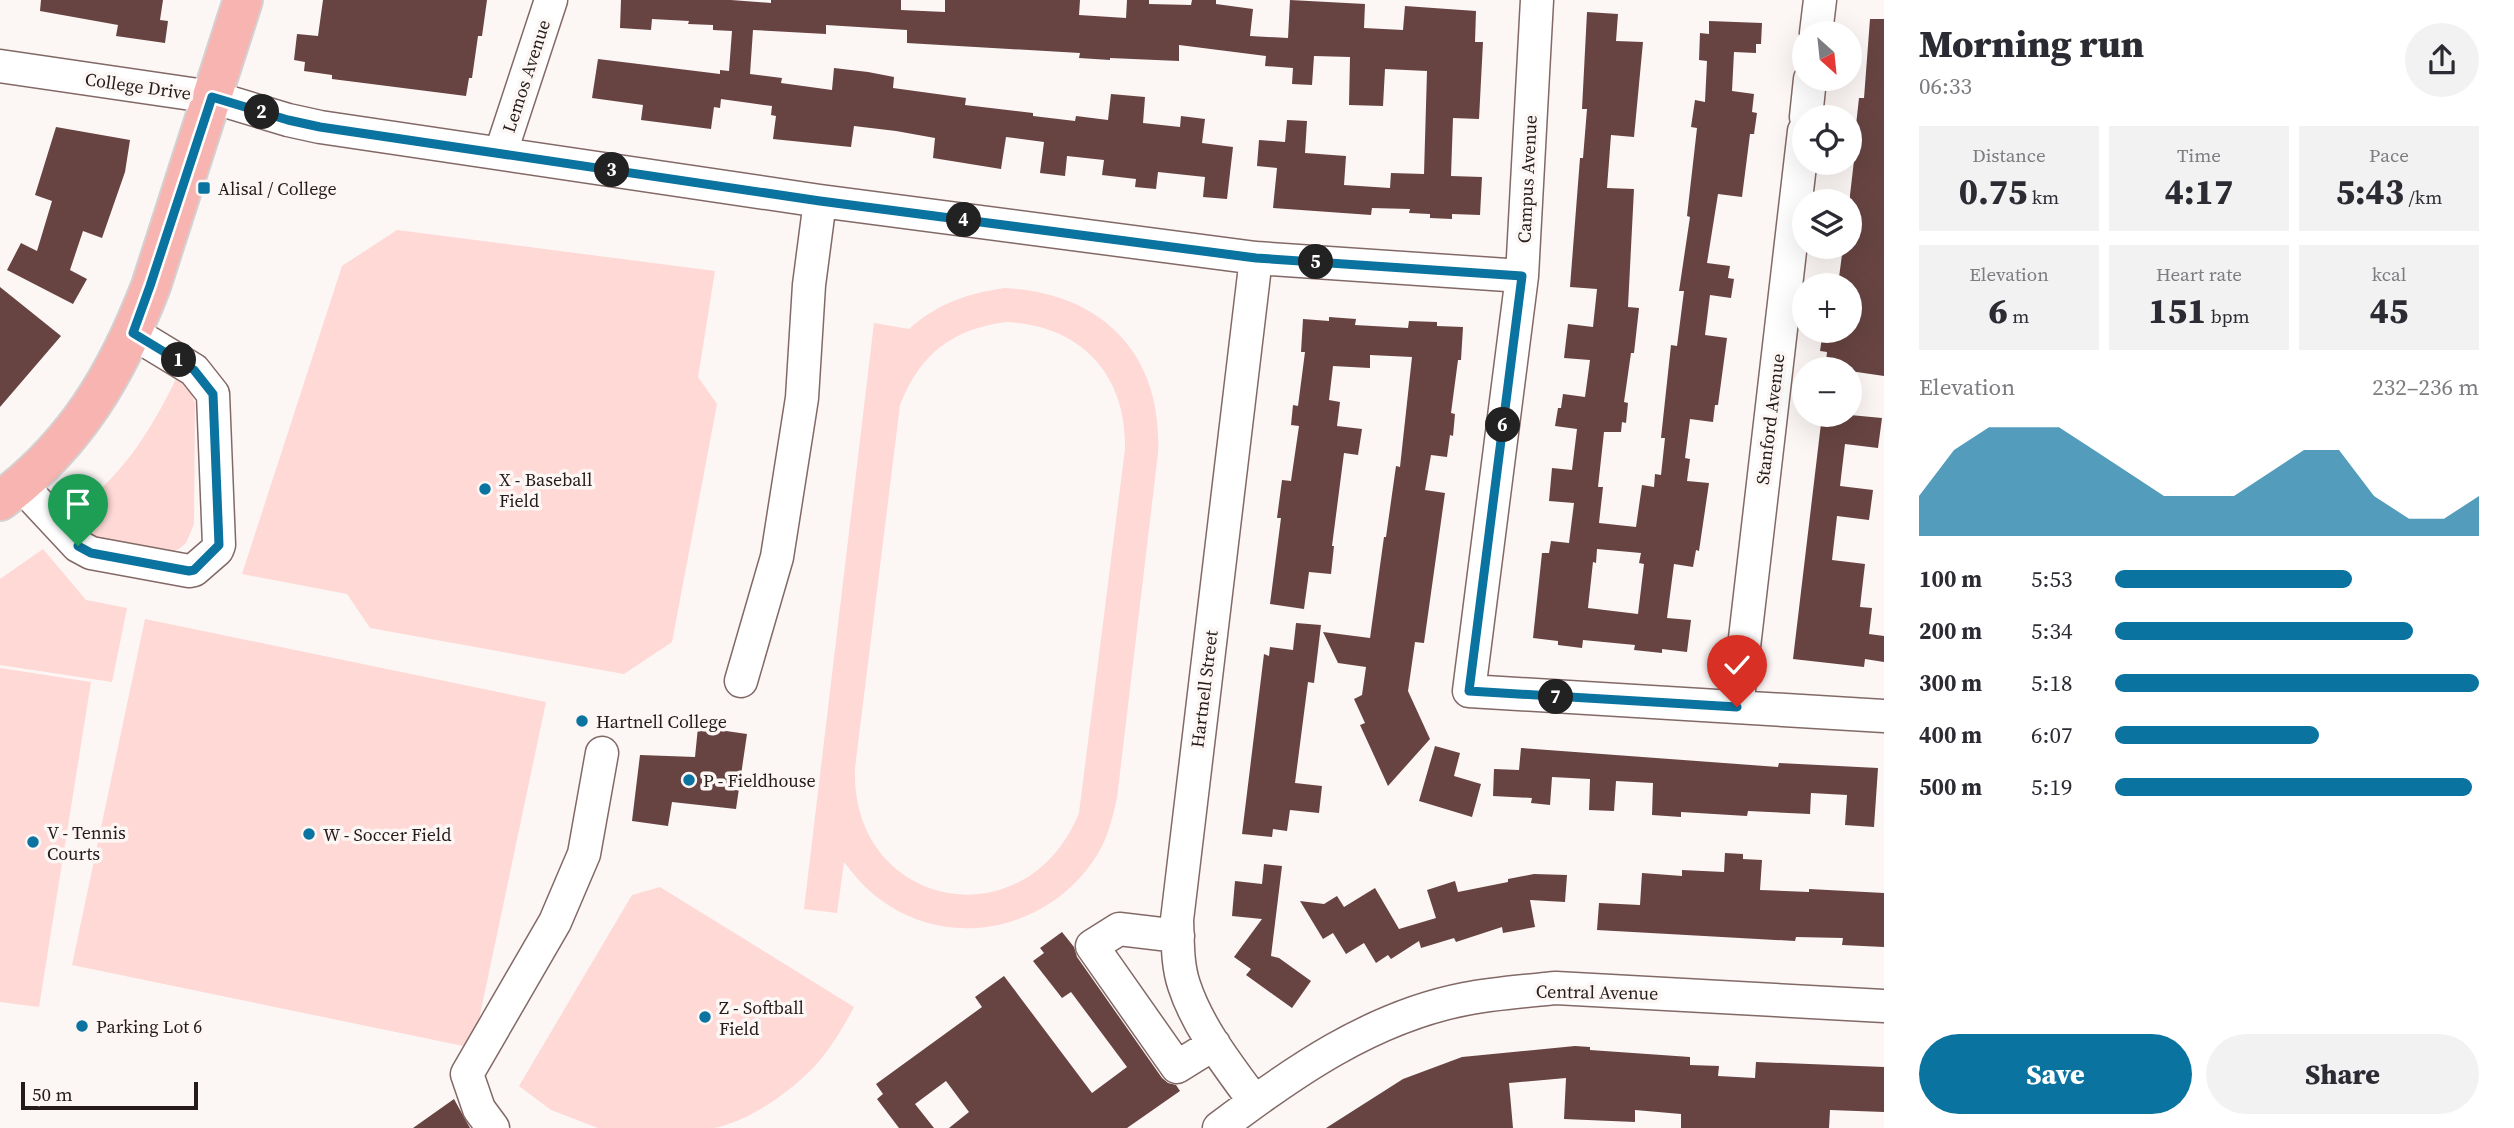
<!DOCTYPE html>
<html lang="en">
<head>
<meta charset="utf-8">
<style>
  body { margin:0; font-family:"Source Serif 4",serif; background:#f2f2f3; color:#2b2b33; height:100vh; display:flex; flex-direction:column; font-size:26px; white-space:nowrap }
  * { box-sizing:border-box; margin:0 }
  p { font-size:23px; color:#7c7c81 }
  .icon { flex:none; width:38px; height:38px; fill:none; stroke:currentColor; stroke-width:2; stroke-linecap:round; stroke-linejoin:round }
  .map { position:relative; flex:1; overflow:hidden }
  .side { display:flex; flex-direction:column; background:#fff; width:630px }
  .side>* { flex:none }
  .needle { width:46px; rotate:153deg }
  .controls { position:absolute; left:1792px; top:21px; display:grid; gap:14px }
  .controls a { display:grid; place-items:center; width:70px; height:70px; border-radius:50%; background:#fff; box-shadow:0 7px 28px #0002; font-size:35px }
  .scale { position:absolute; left:21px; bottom:18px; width:177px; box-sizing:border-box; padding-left:7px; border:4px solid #251b1a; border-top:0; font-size:19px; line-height:24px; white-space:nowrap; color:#251b1a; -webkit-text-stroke:5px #fcf6f5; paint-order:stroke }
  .pin { position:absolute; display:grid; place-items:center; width:60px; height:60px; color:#fff; margin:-72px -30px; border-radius:50% 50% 50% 0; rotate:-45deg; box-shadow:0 0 7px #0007 }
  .pin .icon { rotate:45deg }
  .km { position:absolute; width:35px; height:35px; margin:-18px; border-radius:50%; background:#222; color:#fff; font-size:19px; line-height:35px; text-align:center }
  .round { display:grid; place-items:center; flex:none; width:74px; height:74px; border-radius:37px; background:#f2f2f3 }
  .overview { display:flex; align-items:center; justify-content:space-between; height:119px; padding:0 35px }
  h1 { font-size:38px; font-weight:800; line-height:52px }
  .stats { display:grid; grid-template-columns:repeat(3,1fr); gap:10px; height:119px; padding:7px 35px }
  .stats div { display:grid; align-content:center; border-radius:0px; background:#f2f2f3; text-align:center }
  .stats b { font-size:35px; font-weight:800 }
  .stats small { font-size:19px; font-weight:400 }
  .stats p { font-size:19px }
  .chart { height:196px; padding:14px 35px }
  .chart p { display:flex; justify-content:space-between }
  .chart svg { width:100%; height:126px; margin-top:7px; fill:#0b739f; opacity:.7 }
  .action { display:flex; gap:14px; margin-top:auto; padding:14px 35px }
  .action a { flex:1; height:80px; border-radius:42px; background:#0b739f; color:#fff; font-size:28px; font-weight:800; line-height:80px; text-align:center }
  .action a+a { background:#f2f2f3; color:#2b2b33 }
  ul { padding:0 35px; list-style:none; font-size:23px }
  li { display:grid; grid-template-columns:112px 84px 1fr; align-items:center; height:52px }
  li i { height:18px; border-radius:9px; background:#0b739f }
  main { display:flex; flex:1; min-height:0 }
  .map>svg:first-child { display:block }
  .green { fill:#fed9d5; fill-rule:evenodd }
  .building { fill:#674441; fill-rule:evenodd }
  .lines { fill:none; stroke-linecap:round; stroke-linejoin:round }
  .minor-casing { stroke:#826966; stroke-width:35 }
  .major-casing { stroke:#d3d1d1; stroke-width:42 }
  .minor { stroke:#fff; stroke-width:32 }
  .major { stroke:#f8b4b0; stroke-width:38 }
  .route-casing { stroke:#fff; stroke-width:14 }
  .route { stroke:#0b739f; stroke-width:9 }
  .poi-dot { fill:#0b739f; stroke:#fcf6f5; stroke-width:2.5 }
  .labels { text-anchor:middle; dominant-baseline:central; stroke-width:7; stroke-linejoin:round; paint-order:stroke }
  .street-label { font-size:18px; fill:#251b1a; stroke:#fcf6f5 }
  .poi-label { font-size:18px; fill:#251b1a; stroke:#fcf6f5; text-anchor:start }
</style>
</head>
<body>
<main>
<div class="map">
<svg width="1884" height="1128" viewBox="0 0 1884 1128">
  <rect width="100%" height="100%" fill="#fcf6f5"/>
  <path class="green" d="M397,230L715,271L698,377L717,404L672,642L624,674L370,628L347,594L242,574L342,266Z
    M1005,288C1102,293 1163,354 1158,453L1117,798C1113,815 1109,833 1101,848C1058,927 954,954 881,900C866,890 855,876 844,862L837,913L804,909L874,323L909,329C937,304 968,293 1005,288ZM1006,322C1081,325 1127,375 1125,449L1079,813C1026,944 850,909 855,768L900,405C920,354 952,329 1006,322Z
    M179,373L188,383L195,404L194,524L186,543L179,549L165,554L91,538L70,520C94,496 120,472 139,444C155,421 167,397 179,373Z
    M43,549L86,600L127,608L112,682L0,665V579Z
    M145,619L546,702L473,1048L72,965Z
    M0,668L91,682L39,1007L0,1002Z
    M660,887L854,1007C843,1028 828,1053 811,1070C786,1095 748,1121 714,1128H598L551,1110L519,1086L632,895Z"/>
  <path class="building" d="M41,0H163L160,20L168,21L165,43L116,36L118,25L40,11Z
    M323,0H487L482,36H478L472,78H469L466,96L332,79V75L304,71L305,62L294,60L297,34L318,36Z
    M621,0H731L771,3V0H901V10L945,12V0H1080L1079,15L1126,18L1127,0H1149V4L1191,5L1192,0H1216V4L1253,9L1250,36L1288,38L1290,0L1365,4L1364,28L1403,30L1405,6L1476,11L1475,42H1483L1479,119L1453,118L1451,176L1482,177L1480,215L1452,214V219L1430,218V214L1409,213L1410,209L1372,208L1371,215L1273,208L1277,168L1257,166L1259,140L1285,142L1287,120L1307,121L1305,153L1346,156L1344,185L1390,188L1391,173L1424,174L1427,71L1385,69L1383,106L1349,105L1350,57L1314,56L1312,85L1292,84L1293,68L1265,66L1266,56L1179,45V61L1110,58V60L1079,58L1080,53L907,43V30L826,25V34L753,30L750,74L782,78L781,83L832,90L834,68L868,72L894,77L893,88L966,98L965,105L1033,113V116L1075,121L1076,116L1108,120L1111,94L1145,97L1143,123L1180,127L1181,116L1205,119L1202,143L1233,147L1227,199L1203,197L1205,177L1158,172L1156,189L1135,187L1136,179L1102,175L1104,160L1067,156L1065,176L1040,173L1044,142L1006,137L1001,169L933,158L935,138L896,131L854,126L851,147L773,139L776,116L771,115L772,106L721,99L720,108L714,107L711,129L641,120L643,105L592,98L598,59L720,74V70L729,71L732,31L713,30V25L688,24L689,21L652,19L651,30L620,28Z
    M1587,12L1618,14L1616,41L1643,42L1634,137L1611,135L1607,188L1634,189L1628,307L1639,308L1634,353H1631L1624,402L1628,403L1626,423L1622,422L1621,432H1604L1598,487H1603L1599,523L1636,527L1642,485L1654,487L1655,474L1661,475L1665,438H1661L1671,345L1677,346L1684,291H1679L1690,217L1687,216L1697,128L1691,127L1695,100L1705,102L1707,61L1699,60L1700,33L1709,34V21L1762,23L1761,44H1756V53L1734,52L1732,91L1754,94L1752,112L1757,113L1754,134H1750L1742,197L1718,194L1707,263L1730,266L1728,278L1734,279L1731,298L1710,295L1705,335L1727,338L1718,405H1715L1713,422L1690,419L1685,458L1690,459L1687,481L1709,483L1699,551L1696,550L1693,567L1674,564L1667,618L1691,620L1687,652L1662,649V653L1634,650L1635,645L1583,640L1582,648L1558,645V641L1533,638L1542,553H1549L1551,541L1569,543L1574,503L1549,501L1552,468L1572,470L1577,429L1555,426L1558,408H1561L1563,394L1585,397L1590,360L1564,358L1568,324L1593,327L1597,289L1570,287L1580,158H1583L1587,109H1582ZM1597,549L1641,553L1639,563L1644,564L1638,614L1588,608L1593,562L1596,563Z
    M1870,19H1884V376L1850,371V369L1828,368L1829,363L1826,362L1827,352L1820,351L1823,331H1850V285H1838L1843,247H1850V195L1855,152H1853L1859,98H1864Z
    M56,127L130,140L125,172L102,238L83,231L70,270L87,279L73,304L7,270L21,243L37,251L52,201L35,195Z
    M0,287L61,336L0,407Z
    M1329,317L1356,319L1355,325L1408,328L1409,321L1437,322V326L1463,327L1461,360H1458L1451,413L1455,414L1453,436L1450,435L1447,457L1431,455L1425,490L1445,493L1424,643L1415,642L1408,691L1430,739L1388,786L1360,725L1365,723L1354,699L1362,695L1366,667L1338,663L1323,632L1370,638L1384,537H1386L1396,466L1400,467L1412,357L1370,355V368L1333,366L1329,400L1340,402L1337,426L1362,429L1358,455L1344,453L1332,546H1334L1331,574L1309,572L1304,609L1270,604L1281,518H1277L1282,480L1291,481L1299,426L1291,425L1293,405L1298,406L1305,352H1301L1303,319L1329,321Z
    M1822,415H1850L1882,418L1878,448L1845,444L1840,486L1873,490L1869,520L1837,516L1832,560L1865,564L1860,607L1872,608L1869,634L1884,636V662L1865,659L1864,667L1793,659Z
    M1296,623L1321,625L1314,683L1308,682L1295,783L1322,786L1319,813L1290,810L1287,831L1273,829L1272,837L1242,834L1264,654L1269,656L1270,647L1293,650Z
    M698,727L747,734L736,809L672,802L668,826L632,821L640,755L695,757Z
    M1435,746L1460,753L1454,776L1481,784L1472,817L1419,801Z
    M1521,748L1778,767L1779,763L1878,768L1874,827L1845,825L1847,795L1811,793L1810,814L1748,811L1747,816L1681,812V817L1652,815L1653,783L1616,781L1614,811L1589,810L1590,779L1552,777L1550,805L1531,803L1532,798L1493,796L1494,769L1519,770Z
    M1725,853L1743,854V859L1762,860L1760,890L1809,892V889L1884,893V947L1842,945L1843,938L1796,937L1795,941L1597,930L1599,903L1640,905L1642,873L1682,876V870L1724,872Z
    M1264,864L1282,866L1271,956L1279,958L1311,981L1292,1008L1246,975L1251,969L1234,957L1262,919L1232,916L1235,881L1262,884Z
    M1534,874L1567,875L1565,902L1530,900L1535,927L1503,933L1502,927L1456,942L1454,938L1421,948L1419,941L1391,959L1388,955L1376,963L1364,943L1346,954L1333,933L1323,939L1300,901L1324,904L1337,896L1344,907L1375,888L1399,929L1436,918L1427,890L1455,881L1458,892L1508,882V879Z
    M1062,932L1074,947L1077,957L1162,1078L1168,1083L1176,1085L1180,1091L1127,1128H949L969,1112L946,1081L915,1104L934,1128H899L877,1099L883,1094L876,1084L982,1007L975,997L1004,976L1092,1093L1127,1067L1071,992L1062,998L1033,961L1044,953L1040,948Z
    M1575,1046L1590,1047V1050L1690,1057V1065L1719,1066L1718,1076L1755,1078L1756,1062L1884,1067V1112L1830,1110L1829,1128H1681V1114L1635,1110V1122L1564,1119L1566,1078L1509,1083L1513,1128H1326L1403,1079L1462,1057Z
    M454,1099L470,1128H413Z"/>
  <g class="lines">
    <g class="minor-casing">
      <path id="minor" d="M1537,0L1522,276L1469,691L1884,716
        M1816,33L1820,0
        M0,66L212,97L288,120L320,127L820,201L1256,258L1522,276
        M1806,117L1810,79
        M501,152L551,0
        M21,485L78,546L91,553L189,571L194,570L217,550L219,545L213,394L194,370L133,333
        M741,681L777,557L802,398L809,285L820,201
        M1737,707L1804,131
        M1178,936L1119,929L1092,946L1177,1067L1214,1044
        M1254,1101C1228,1065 1198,1028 1184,985C1177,964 1178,942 1177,920L1256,258
        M493,1128L479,1109L467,1074L555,922L584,854L602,753
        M1219,1128C1293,1072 1372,1017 1465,999C1495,993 1526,991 1556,988L1884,1006"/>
    </g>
    <g class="major-casing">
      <path id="major" d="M0,501C76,444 117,374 151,286L243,0"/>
    </g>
    <use href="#minor" class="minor"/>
    <use href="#major" class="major"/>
  </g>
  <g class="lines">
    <g class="route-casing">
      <path id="route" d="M78,546L91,553L189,571L194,570L219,545L213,394L194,370L133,333L150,286L212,97L288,120L320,127L820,201L1164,246L1256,258L1522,276L1469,691L1737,707"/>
    </g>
    <use href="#route" class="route"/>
  </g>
  <g class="poi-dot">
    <rect x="197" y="181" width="14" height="14" rx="3.5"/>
    <circle cx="485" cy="489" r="7"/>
    <circle cx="582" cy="721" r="7"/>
    <circle cx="689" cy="780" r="7"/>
    <circle cx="309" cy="834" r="7"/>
    <circle cx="33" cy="842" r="7"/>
    <circle cx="705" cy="1017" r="7"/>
    <circle cx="82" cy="1026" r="7"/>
  </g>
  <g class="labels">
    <g class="street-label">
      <text transform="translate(526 76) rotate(-72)">Lemos Avenue</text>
      <text transform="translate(138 86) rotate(8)">College Drive</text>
      <text transform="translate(1527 179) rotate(-87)">Campus Avenue</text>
      <text transform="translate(1770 419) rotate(-83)">Stanford Avenue</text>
      <text transform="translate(1204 689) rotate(-83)">Hartnell Street</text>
      <text transform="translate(1597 992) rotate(1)">Central Avenue</text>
    </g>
    <g class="poi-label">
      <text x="218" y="188">Alisal / College</text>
      <text x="499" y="479">X - Baseball<tspan x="499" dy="21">Field</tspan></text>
      <text x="596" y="721">Hartnell College</text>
      <text x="703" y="780">P - Fieldhouse</text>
      <text x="47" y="832">V - Tennis<tspan x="47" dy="21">Courts</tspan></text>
      <text x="323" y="834">W - Soccer Field</text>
      <text x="719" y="1007">Z - Softball<tspan x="719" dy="21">Field</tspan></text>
      <text x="96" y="1026">Parking Lot 6</text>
    </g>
  </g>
</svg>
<div class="controls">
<a><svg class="needle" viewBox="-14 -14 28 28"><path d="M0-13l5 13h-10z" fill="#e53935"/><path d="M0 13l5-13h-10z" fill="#7c7c81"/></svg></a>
<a><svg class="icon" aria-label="locate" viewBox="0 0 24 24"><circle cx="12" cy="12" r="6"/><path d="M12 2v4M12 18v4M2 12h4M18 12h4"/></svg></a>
<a><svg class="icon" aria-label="layers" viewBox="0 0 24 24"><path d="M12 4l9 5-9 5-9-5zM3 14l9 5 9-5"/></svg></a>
<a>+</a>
<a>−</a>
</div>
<div class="scale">50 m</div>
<div class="pin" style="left:78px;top:546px;background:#1e9e55"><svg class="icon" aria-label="arrive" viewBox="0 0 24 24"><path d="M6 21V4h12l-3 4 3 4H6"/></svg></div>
<div class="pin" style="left:1737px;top:707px;background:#d93025"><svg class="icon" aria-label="check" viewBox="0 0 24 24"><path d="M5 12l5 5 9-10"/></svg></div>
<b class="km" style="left:179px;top:360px">1</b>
<b class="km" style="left:262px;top:112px">2</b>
<b class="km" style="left:612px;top:170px">3</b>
<b class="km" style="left:964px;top:220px">4</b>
<b class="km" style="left:1316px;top:262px">5</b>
<b class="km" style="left:1503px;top:425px">6</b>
<b class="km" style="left:1556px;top:697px">7</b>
</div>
<section class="side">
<div class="overview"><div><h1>Morning run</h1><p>06:33</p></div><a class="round"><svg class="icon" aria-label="share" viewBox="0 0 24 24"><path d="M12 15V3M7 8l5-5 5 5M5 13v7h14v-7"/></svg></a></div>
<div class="stats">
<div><p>Distance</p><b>0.75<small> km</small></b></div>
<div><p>Time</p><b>4:17</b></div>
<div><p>Pace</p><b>5:43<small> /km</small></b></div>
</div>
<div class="stats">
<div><p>Elevation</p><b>6<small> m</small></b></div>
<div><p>Heart rate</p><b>151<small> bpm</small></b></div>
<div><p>kcal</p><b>45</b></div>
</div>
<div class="chart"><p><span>Elevation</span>232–236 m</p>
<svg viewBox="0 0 160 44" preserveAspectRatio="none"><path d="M0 44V30L10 14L20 6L30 6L40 6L50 14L60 22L70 30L80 30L90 30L100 22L110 14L120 14L130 30L140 38L150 38L160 30V44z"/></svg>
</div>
<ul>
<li><b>100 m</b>5:53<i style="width:65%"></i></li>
<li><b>200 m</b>5:34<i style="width:82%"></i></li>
<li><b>300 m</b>5:18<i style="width:100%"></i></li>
<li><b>400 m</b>6:07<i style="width:56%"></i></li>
<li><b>500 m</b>5:19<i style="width:98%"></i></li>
</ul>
<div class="action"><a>Save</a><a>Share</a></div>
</section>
</main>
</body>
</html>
